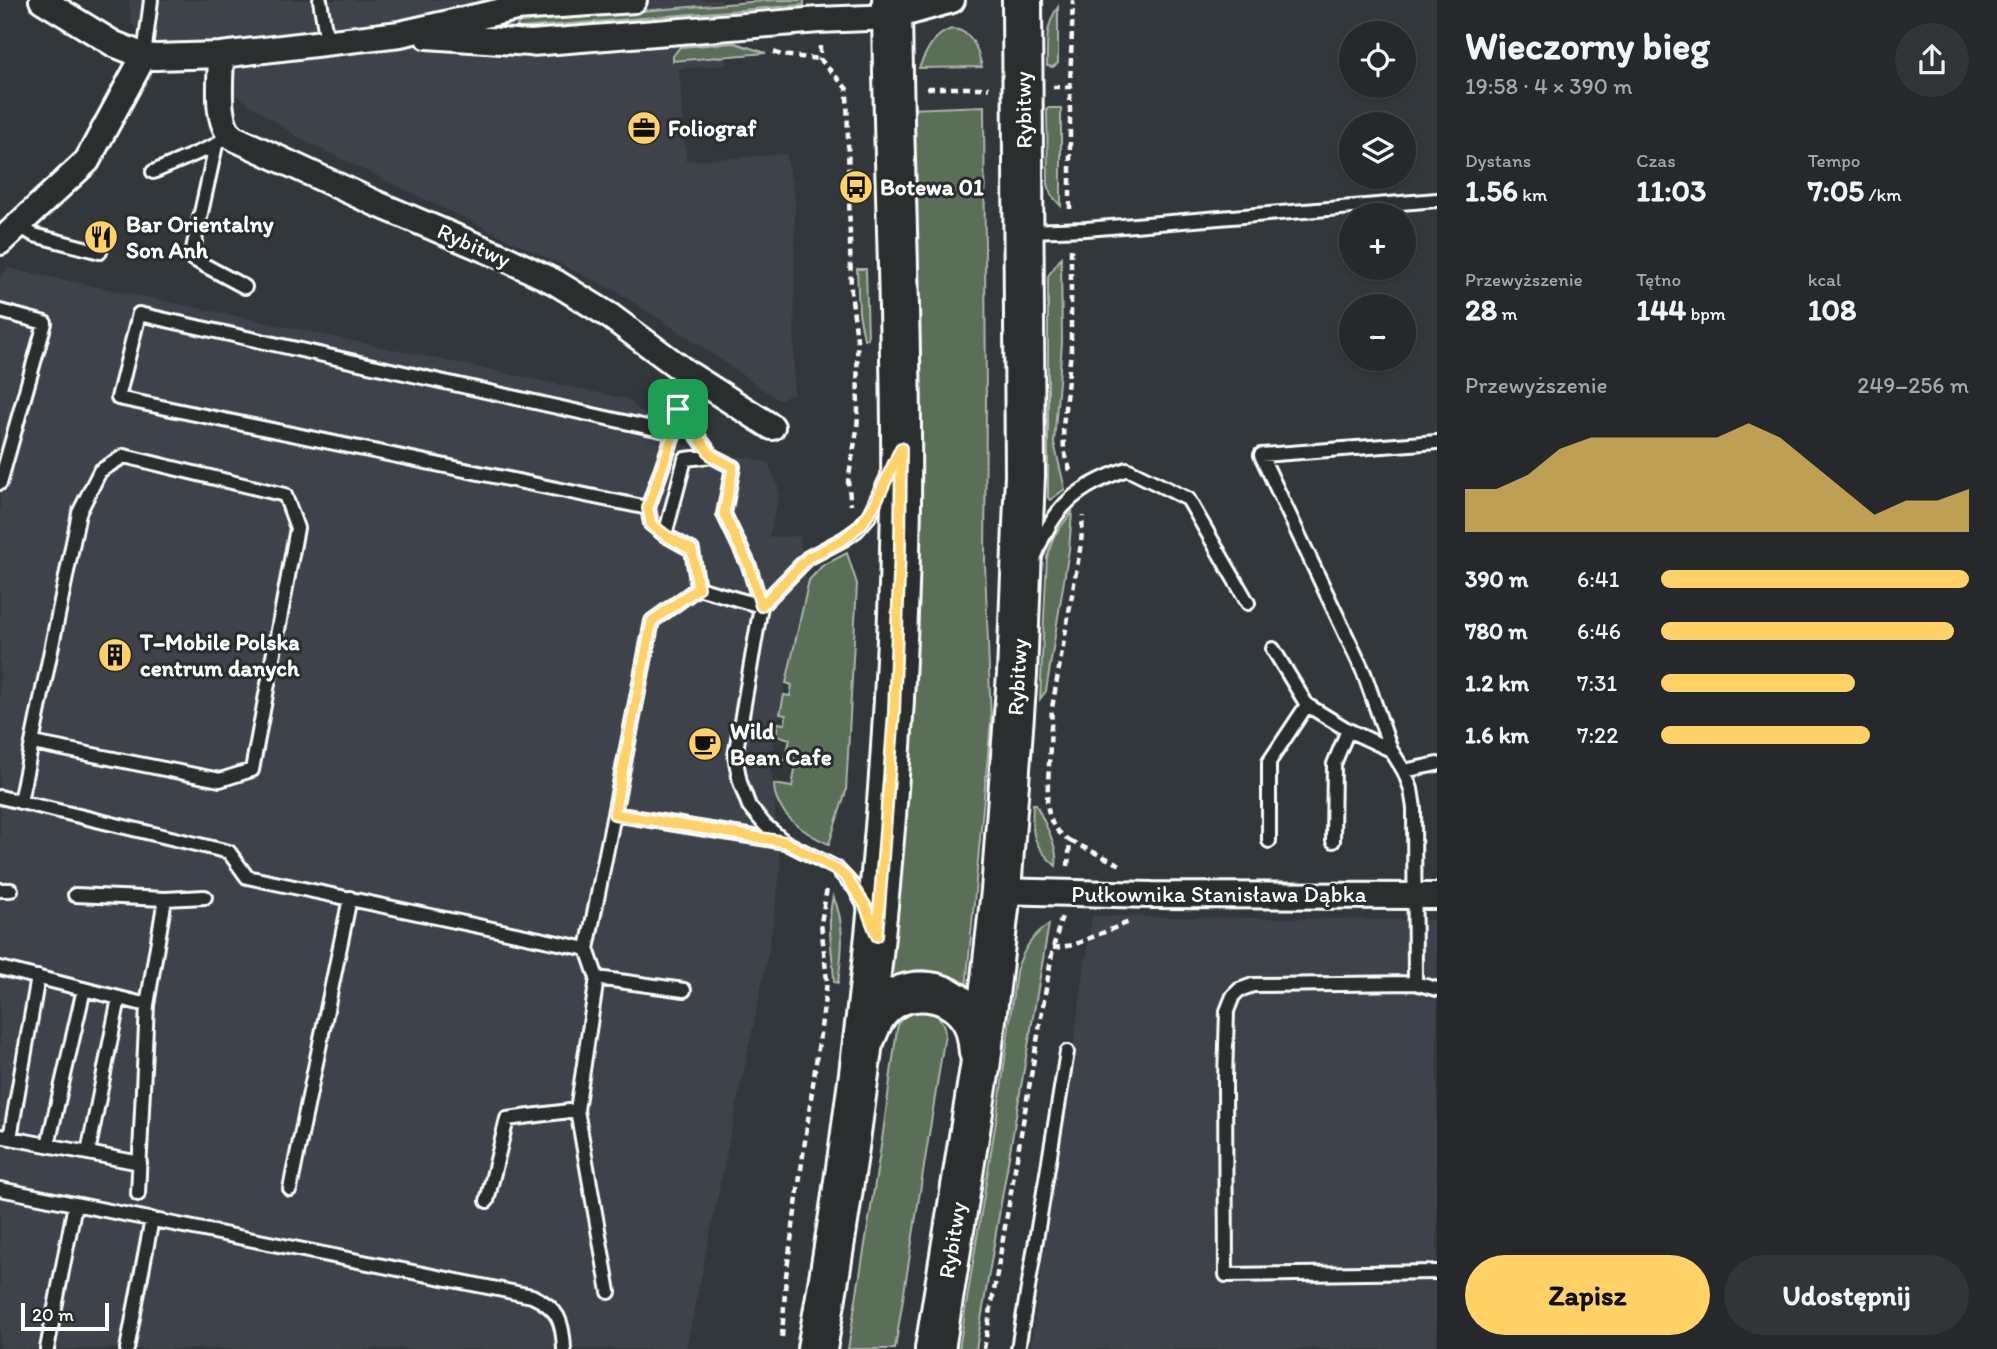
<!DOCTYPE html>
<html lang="pl">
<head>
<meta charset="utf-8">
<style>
  body { margin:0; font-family:Itim,sans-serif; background:#323538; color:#f1f3f6; height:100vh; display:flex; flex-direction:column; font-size:26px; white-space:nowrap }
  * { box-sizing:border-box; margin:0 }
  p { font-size:23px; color:#a4a6a9 }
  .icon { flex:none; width:38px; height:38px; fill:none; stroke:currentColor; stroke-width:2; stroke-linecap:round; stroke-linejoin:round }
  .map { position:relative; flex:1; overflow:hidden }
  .drawer { display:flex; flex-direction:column; background:#26292c; width:560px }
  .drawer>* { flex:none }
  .tools { position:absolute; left:1339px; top:21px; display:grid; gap:14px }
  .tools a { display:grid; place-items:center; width:77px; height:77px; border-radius:50%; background:#26292c; box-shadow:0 2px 5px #0004,0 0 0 2px #424548; font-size:35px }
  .scale { position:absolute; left:21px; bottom:18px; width:88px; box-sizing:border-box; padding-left:7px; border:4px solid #fff; border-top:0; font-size:19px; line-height:24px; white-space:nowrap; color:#fff; -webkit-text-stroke:5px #2a2d2e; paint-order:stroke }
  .pin { position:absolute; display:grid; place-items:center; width:60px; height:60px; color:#fff; margin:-30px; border-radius:14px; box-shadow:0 4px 10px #0006 }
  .round { display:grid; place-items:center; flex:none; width:74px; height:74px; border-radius:37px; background:#323538 }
  .summary { display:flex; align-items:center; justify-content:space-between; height:119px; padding:0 28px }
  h1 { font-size:38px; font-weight:800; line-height:52px }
  .metrics { display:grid; grid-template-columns:repeat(3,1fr); gap:10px; height:119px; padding:7px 28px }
  .metrics div { display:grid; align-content:center }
  .metrics b { font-size:30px; font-weight:800 }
  .metrics small { font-size:19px; font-weight:400 }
  .metrics p { font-size:19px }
  .chart { height:196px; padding:14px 28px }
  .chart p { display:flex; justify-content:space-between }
  .chart svg { width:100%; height:126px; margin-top:7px; fill:#ffd166; opacity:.7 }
  .button { display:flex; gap:14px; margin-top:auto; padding:14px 28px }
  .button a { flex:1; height:80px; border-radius:42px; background:#ffd166; color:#111; font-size:28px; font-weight:800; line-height:80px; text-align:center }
  .button a+a { background:#323538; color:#f1f3f6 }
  ul { padding:0 28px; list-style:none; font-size:23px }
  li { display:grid; grid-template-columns:112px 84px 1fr; align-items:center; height:52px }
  li i { height:18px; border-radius:9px; background:#ffd166 }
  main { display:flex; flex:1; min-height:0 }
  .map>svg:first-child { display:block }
  .built { fill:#3c434b }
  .green { fill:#5a6e59; stroke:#acb6ac; stroke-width:2 }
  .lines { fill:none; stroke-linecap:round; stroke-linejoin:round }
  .lane-casing { stroke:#fff; stroke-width:18 }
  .street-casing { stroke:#fff; stroke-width:30 }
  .primary-casing { stroke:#fff; stroke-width:44 }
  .path { stroke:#fff; stroke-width:4.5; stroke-dasharray:7 5; stroke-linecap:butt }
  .lane { stroke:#2a2d2e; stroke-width:12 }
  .street { stroke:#2a2d2e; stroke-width:24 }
  .primary { stroke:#2a2d2e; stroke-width:38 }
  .route-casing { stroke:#fff; stroke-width:14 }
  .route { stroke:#ffd166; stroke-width:9 }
  .labels { text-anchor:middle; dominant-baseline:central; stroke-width:6; stroke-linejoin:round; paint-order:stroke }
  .street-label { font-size:23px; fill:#fff; stroke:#2a2d2e }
  .poi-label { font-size:23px; font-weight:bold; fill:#fff; stroke:#2a2d2e; text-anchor:start }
</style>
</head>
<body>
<main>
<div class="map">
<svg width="1437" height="1349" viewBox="0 0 1437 1349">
  <rect width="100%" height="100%" fill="#32373b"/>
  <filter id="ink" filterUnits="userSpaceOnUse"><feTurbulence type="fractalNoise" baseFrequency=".0143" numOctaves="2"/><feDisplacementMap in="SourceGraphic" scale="14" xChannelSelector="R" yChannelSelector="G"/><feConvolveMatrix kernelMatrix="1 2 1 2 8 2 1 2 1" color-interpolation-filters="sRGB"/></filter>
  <g filter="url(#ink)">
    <path class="built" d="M129,0H722L726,65L679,69L686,161L786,154L795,197L794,394L778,400L704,348L616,291L304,141L132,25Z
      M8,268L628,399L676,443L768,462L780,492L769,537L800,536L807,583L770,758L781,868L768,955L686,1349H0V277Z
      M1092,916L1437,920V1349H1030Z"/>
    <path class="green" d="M774,0H804V5L520,28L517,26L520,21Z
      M1058,7V63L1053,67L1047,66C1047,45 1045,25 1058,7Z
      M952,29C973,30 978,50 982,67L919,68C926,52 933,34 952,29Z
      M735,43L766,53L673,61V56L680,47Z
      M984,106L986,400L985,565L991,722L966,988C947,978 932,965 909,972C902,974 895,978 888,980L909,109Z
      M1047,108H1061V206L1051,195L1048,184Z
      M1061,258L1062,343L1054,443L1065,489L1050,500L1048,498V276Z
      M857,269H866L868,339H864L859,313Z
      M1072,512L1069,550L1046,691L1040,699L1047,557L1054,536Z
      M847,553L857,584L846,791L829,844C805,834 774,813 774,784L792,787L796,763L785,760L790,739L776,735L778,723L785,724L786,715L780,714L784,695L790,696L792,685L786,683L809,580L822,566Z
      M1033,804H1036C1044,823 1059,846 1056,866C1033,846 1031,834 1033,804Z
      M833,896C846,924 842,954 838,983L834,982C833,954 826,925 833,896Z
      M1049,924L976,1349H959L1001,1090L1016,971C1023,951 1031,936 1049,924Z
      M921,1007C935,1013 944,1017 945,1034L895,1349H848L882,1140L897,1029C900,1015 909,1012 921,1007Z"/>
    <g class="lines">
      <g class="lane-casing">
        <path id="lane" d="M320,0L327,42
          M144,56L151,0
          M216,145L191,258L245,287
          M153,172L216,145L219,142
          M18,225L34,235L100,252
          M1029,231L1086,229L1437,200
          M0,311L45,323L0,483
          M678,409L712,456
          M674,433L139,314L118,398L648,508L674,433L687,373
          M712,456L733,467L724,514L749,566L761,606L698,588L692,550L665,535L685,459Z
          M648,508L651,524L665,535
          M1036,554C1054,505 1079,486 1127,469L1188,499L1248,603
          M1273,649L1307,705L1348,730L1391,750L1404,771L1411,789L1414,808L1415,983
          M1391,750L1364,673L1261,455L1437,442
          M1404,771L1437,764
          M0,797L229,852L247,877L587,949L614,814L785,842
          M20,802L79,513L100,471L124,456L285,495L297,528L252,770L220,780L33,743
          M614,814L652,621L698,588
          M1269,841V762L1307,705
          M1333,841L1334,764L1348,730
          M0,890H11
          M165,899L205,897
          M867,911L855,888L836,868L785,842L765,825L749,806L740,782L735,756L761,606L808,558L844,539L857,530L869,516L888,476
          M0,968L147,1005L165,899L75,895
          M597,978L684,990
          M1437,989L1415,983L1253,985L1239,990L1233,996L1227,1011L1225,1079L1226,1275L1437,1272
          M577,1110L609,1292
          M0,1136L140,1163
          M10,1138L38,977
          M48,1145L84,989
          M88,1153L119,998
          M0,1189L532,1296C558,1308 563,1321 564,1349
          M290,1189L350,898
          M138,1194L147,1005
          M487,1201L507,1119L577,1110L597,978L587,949
          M47,1349L75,1204
          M127,1349L152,1219
          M1018,1349L1067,1052"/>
      </g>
      <g class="street-casing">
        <path id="street" d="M42,0L114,44L144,56L155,57L221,55L400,34L516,8L634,0
          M427,36L531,43L819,20L892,17L952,0
          M221,55C221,78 214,124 234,138L375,203L505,258L555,282L610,316L687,373L772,427
          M0,242L87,161L144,56
          M1001,891L1152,895L1437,896"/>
      </g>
      <g class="primary-casing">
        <path id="primary" d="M865,1039C869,1029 873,1018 880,1010C905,981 954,987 972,1021C977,1030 978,1042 979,1052
          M817,1349C866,1070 897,787 901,503C903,336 893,168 892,0
          M935,1349L980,1068L991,979L1001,891L1017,674L1025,475L1022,0"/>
      </g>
      <path class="path" d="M820,46V59L847,89L851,292L857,339L858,415L857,430L848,481L851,505
        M774,52L781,55L820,59
        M1053,87H1070
        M927,88H989
        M1070,209V87L1073,0
        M1071,249V351L1063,427L1064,450L1071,474
        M1070,841L1123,866
        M1068,866L1070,841C1053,829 1050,823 1047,803L1052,708L1081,544L1083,516
        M1053,948L1073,945L1129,922
        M782,1337L786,1276L824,1006L827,981L821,923L827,888
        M984,1349L1053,948L1062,916"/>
      <use href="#lane" class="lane"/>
      <use href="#street" class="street"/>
      <use href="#primary" class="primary"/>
    </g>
  </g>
  <g class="lines" filter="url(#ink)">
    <g class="route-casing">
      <path id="route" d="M678,409L712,456L733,467L724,514L749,566L761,606L808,558L844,539L862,524L875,504L901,448L900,547L894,713L877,936L865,905L846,877L836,869L785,842L614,814L652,621L698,588L692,550L665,535L651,524L648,508L674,433Z"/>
    </g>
    <use href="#route" class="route"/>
  </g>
  <defs>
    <g id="office-disc" transform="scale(1.75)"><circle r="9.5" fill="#ffd166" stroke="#2a2d2e"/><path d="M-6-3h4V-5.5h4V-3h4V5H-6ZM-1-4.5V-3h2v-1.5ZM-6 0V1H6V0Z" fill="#111"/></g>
    <g id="bus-disc" transform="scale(1.75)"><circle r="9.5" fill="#ffd166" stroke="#2a2d2e"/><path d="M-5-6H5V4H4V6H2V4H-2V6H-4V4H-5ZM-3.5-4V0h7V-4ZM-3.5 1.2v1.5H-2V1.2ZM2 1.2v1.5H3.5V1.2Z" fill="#111"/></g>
    <g id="restaurant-disc" transform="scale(1.75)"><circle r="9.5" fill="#ffd166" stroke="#2a2d2e"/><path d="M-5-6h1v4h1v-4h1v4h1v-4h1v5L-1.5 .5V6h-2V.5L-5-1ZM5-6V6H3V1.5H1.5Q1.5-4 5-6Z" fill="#111"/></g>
    <g id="building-disc" transform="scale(1.75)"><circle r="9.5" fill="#ffd166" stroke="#2a2d2e"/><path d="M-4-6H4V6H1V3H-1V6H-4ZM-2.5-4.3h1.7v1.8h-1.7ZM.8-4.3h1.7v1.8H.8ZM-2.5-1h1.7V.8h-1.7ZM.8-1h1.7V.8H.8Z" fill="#111"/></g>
    <g id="cafe-disc" transform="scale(1.75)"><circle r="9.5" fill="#ffd166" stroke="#2a2d2e"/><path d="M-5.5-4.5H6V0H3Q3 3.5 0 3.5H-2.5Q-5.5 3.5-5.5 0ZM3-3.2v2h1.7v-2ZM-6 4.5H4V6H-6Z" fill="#111"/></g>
  </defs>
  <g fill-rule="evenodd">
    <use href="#office-disc" x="644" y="128"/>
    <use href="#bus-disc" x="856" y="187"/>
    <use href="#restaurant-disc" x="101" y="237"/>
    <use href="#building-disc" x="115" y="655"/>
    <use href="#cafe-disc" x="705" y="744"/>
  </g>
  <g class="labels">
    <g class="street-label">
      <text transform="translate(1023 110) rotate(-91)">Rybitwy</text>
      <text transform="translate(474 245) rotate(24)">Rybitwy</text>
      <text transform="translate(1017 677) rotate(-87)">Rybitwy</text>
      <text x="1219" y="894">Pułkownika Stanisława Dąbka</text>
      <text transform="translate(952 1240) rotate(-81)">Rybitwy</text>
    </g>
    <g class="poi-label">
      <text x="668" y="128">Foliograf</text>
      <text x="880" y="187">Botewa 01</text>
      <text x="126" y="224">Bar Orientalny<tspan x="126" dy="26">Son Anh</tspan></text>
      <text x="140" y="642">T‑Mobile Polska<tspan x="140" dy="26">centrum danych</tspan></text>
      <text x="730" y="731">Wild<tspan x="730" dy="26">Bean Cafe</tspan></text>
    </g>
  </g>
</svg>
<div class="tools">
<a><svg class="icon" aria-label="locate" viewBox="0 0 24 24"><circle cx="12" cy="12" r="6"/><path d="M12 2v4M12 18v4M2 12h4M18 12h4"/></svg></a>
<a><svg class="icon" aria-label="layers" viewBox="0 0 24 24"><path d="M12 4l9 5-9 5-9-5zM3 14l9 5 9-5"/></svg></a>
<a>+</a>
<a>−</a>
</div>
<div class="scale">20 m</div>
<div class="pin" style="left:678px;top:409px;background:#1e9e55"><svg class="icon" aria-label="arrive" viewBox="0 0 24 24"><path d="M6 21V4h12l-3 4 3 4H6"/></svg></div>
</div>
<section class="drawer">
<div class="summary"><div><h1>Wieczorny bieg</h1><p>19:58 · 4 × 390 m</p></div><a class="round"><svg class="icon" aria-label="share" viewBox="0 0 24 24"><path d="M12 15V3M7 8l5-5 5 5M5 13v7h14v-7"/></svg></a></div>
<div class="metrics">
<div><p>Dystans</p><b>1.56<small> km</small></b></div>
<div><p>Czas</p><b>11:03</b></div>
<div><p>Tempo</p><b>7:05<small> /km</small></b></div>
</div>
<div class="metrics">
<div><p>Przewyższenie</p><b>28<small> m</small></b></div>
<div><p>Tętno</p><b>144<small> bpm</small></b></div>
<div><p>kcal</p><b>108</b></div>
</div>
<div class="chart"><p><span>Przewyższenie</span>249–256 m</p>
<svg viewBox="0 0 160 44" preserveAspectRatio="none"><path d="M0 44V29L10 29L20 24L30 15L40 11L50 11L60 11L70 11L80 11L90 6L100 11L110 20L120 29L130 38L140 33L150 33L160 29V44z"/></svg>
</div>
<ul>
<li><b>390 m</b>6:41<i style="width:100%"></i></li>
<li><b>780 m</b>6:46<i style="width:95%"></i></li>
<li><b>1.2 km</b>7:31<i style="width:63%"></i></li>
<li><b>1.6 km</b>7:22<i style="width:68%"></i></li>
</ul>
<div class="button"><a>Zapisz</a><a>Udostępnij</a></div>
</section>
</main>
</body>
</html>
